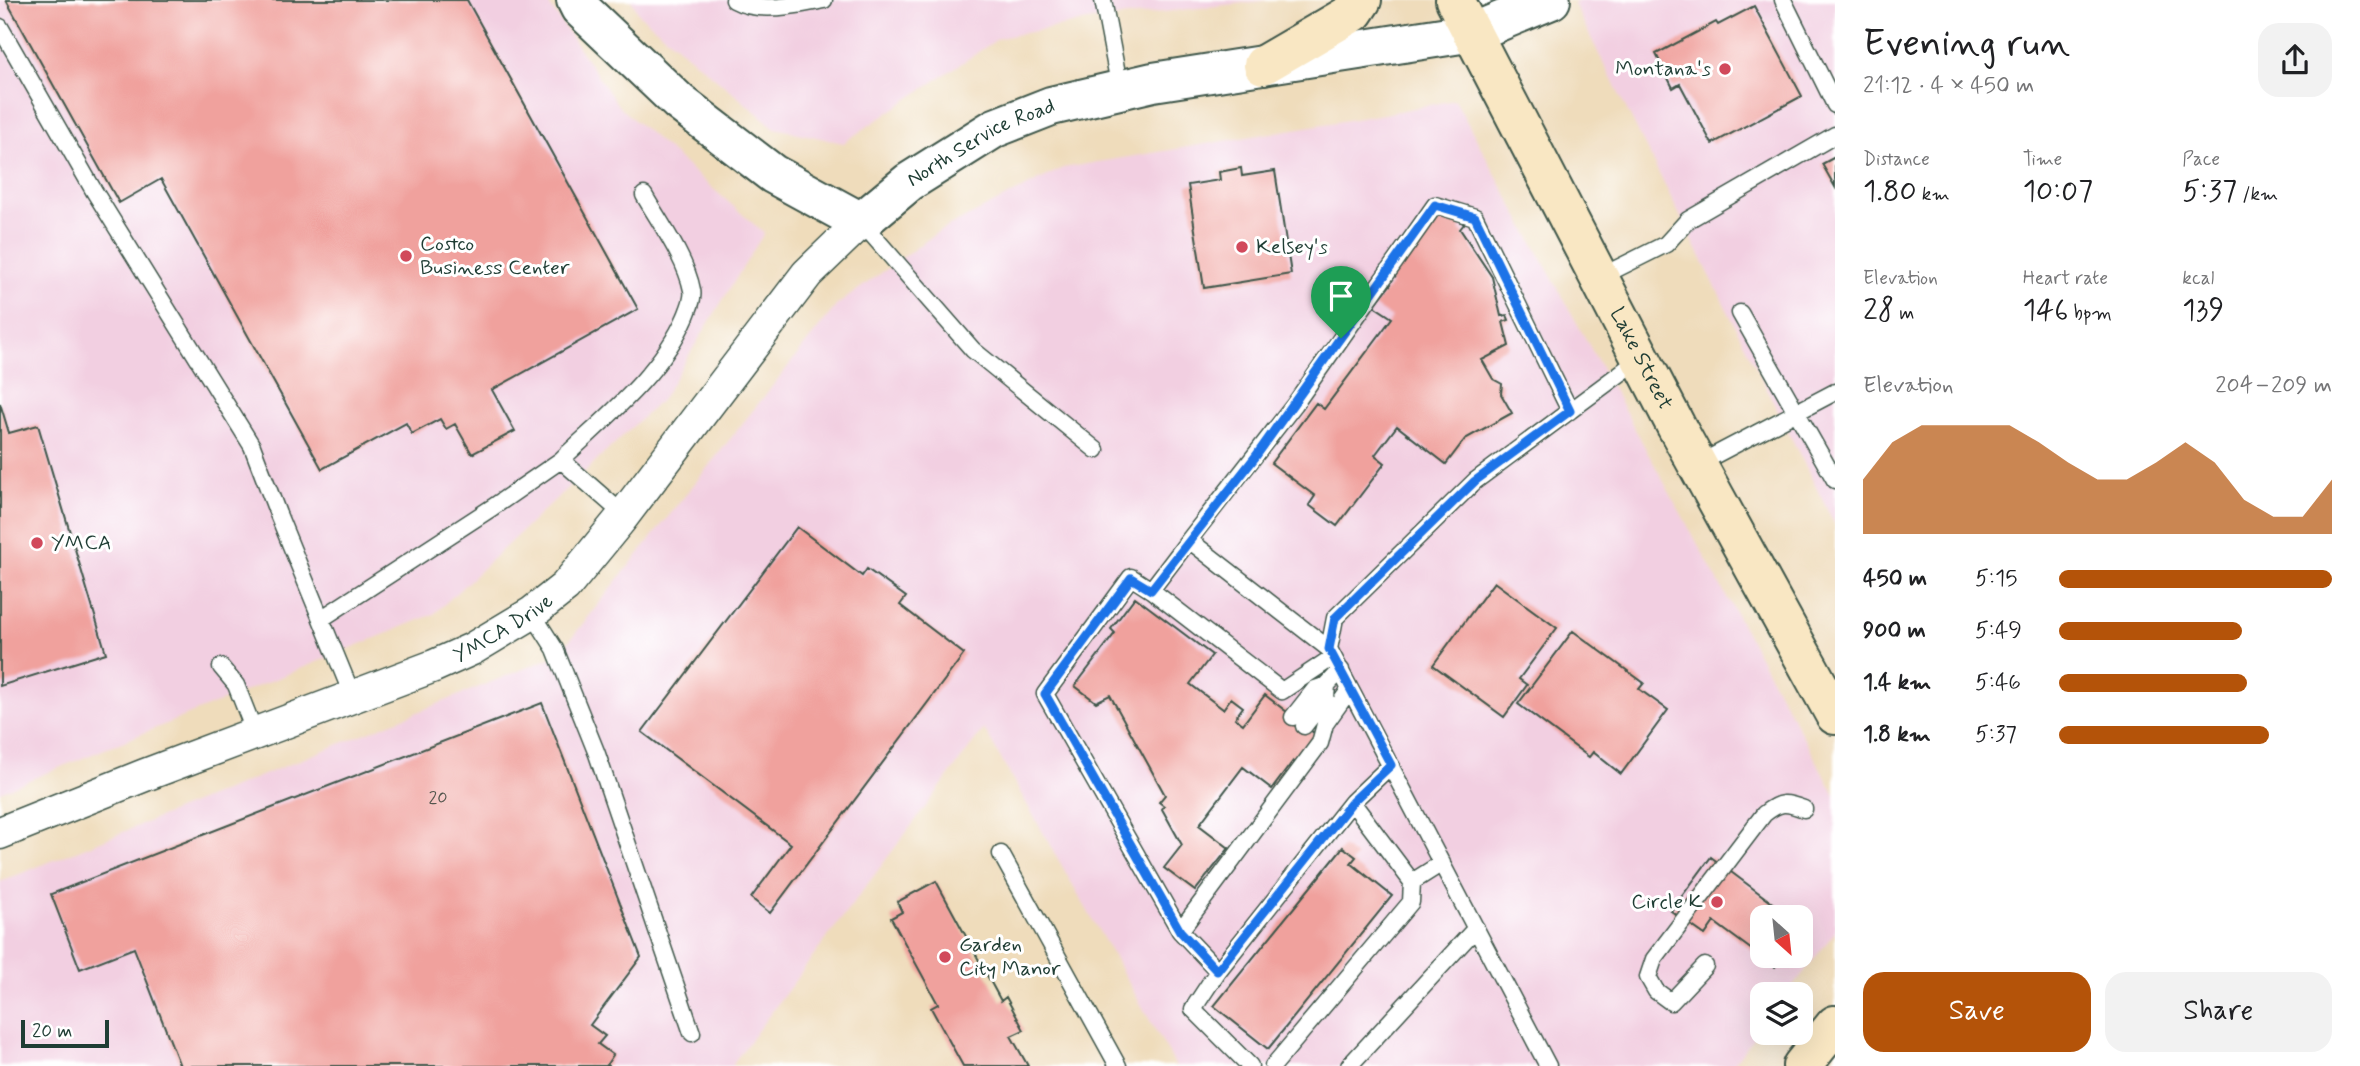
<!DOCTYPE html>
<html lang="en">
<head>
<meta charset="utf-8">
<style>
  body { margin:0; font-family:Mynerve,sans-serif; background:#f2f2f2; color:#202124; height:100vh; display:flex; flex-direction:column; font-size:26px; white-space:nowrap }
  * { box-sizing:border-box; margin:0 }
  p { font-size:23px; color:#757577 }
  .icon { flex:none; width:38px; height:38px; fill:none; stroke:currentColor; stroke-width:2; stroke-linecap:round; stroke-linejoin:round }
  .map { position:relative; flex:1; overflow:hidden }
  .panel { display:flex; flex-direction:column; background:#fff; width:525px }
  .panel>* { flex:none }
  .needle { width:46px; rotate:153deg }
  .buttons { position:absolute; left:1750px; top:905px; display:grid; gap:14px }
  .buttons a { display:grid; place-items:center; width:63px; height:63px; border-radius:14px; background:#fff; box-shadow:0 7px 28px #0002; font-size:35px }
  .scale { position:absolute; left:21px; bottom:18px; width:88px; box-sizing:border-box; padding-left:7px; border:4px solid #1f3d34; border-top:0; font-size:19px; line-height:24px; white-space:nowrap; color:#1f3d34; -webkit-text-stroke:5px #fff; paint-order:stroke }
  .pin { position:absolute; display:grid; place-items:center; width:60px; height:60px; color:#fff; margin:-72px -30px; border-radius:50% 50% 50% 0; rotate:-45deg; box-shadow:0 0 7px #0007 }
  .pin .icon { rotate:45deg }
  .round { display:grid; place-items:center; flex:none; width:74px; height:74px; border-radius:21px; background:#f2f2f2 }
  .head { display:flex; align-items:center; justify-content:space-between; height:119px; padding:0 28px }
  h1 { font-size:38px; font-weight:600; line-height:52px }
  .stats { display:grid; grid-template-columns:repeat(3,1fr); gap:10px; height:119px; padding:7px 28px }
  .stats div { display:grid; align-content:center }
  .stats b { font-size:30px; font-weight:600 }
  .stats small { font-size:19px; font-weight:400 }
  .stats p { font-size:19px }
  .chart { height:196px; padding:14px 28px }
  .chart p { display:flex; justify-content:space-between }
  .chart svg { width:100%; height:126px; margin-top:7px; fill:#b45309; opacity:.7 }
  .cta { display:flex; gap:14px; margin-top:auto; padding:14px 28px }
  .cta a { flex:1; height:80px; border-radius:21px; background:#b45309; color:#fff; font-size:28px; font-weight:600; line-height:80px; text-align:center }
  .cta a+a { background:#f2f2f2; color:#202124 }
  ul { padding:0 28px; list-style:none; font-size:23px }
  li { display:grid; grid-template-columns:112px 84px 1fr; align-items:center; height:52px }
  li i { height:18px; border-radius:9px; background:#b45309 }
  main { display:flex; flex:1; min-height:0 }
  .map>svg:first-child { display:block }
  .built { fill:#f2cfe1; fill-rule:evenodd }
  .building { fill:#f0a19d }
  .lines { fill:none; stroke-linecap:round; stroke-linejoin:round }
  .service-casing { stroke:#3e5548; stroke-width:19 }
  .minor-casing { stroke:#3e5548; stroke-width:35 }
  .tertiary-casing { stroke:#3e5548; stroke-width:42 }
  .secondary-casing { stroke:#3e5548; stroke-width:42 }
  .service { stroke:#fff; stroke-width:16 }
  .minor { stroke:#fff; stroke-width:32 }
  .tertiary { stroke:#fff; stroke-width:38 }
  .secondary { stroke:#f9e7c3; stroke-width:38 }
  .route-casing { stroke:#fff; stroke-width:14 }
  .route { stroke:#1a73e8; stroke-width:9 }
  .poi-dot { fill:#d1495b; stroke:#fff; stroke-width:2.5 }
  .labels { text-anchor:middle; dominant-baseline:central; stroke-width:6; stroke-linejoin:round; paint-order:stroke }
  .number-label { font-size:18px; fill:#53564e }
  .poi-label { font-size:21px; fill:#1f3d34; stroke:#fff; text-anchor:start }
  .street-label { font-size:21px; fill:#1f3d34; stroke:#fff }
</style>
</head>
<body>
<main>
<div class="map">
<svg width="1835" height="1066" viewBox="0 0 1835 1066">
  <rect width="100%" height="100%" fill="#fff"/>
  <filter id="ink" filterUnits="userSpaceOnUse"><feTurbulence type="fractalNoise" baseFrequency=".0143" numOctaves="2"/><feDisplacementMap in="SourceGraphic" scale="14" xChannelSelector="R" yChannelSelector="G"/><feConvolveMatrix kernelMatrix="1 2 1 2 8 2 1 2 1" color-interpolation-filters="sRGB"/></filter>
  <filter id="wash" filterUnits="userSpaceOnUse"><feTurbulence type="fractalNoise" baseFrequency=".00686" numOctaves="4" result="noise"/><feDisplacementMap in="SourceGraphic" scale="28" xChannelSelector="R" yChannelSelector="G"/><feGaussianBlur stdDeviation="1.57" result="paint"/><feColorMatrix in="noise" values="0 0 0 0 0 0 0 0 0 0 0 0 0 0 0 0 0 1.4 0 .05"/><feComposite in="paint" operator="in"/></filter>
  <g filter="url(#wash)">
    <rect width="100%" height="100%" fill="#efdcbb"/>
    <path class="built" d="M0,0H546L619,107L764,233L662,399L434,614L0,792Z
      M631,0H1270L1093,20L999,38L843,143L775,128L640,15Z
      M1578,0H1835V525L1574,4Z
      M1455,100L1835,795V932L1787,994H1762V1026L1732,1066H1176L984,729L731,1066H0V882L558,655L837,305L938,232L1063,168L1384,114ZM1762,917H1801V956H1762Z"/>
    <g id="blocks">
      <path class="building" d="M6,0H467L638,309L492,390L515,431L472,454L455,424L446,429L440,419L412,434L406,423L322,469L161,179L119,203Z
        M1754,6L1802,96L1712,144L1680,84L1673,88L1656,54L1716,22L1718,25Z
        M1835,157V187L1822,164Z
        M1241,168L1242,176L1275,171L1291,274L1204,288L1188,185L1220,180L1219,172Z
        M1442,208L1464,224L1460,229L1492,277L1501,316L1507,315L1509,320L1503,322L1509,346L1482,360L1493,379L1502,384L1501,394L1512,413L1465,439L1446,464L1397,426L1375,455L1385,463L1337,526L1309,505L1315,496L1271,463L1316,403L1324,409L1392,318L1374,306L1391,284L1388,282Z
        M0,403L9,433L38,425L106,653L0,686Z
        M797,527L862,576L867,569L906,597L900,605L964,654L770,913L751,898L791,844L642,732Z
        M1494,582L1557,628L1519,679L1527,685L1504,717L1433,665Z
        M1135,597L1212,655L1190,684L1223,709L1231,698L1243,707L1235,718L1243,724L1265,695L1319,737L1298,764L1293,761L1272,789L1243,767L1199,825L1229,848L1195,891L1164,868L1182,845L1162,809L1164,806L1159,802L1165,795L1110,695L1096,702L1075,686L1115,633L1111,629Z
        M1573,631L1644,683L1639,689L1668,710L1621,774L1593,752L1589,757L1518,704Z
        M542,703L641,957L590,1025L605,1036L598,1044L613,1055L607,1064L609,1066H180L134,948L80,969L51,894Z
        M1343,847L1356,857L1351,863L1392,896L1268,1049L1214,1006Z
        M1711,857L1791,917H1762V956H1784L1775,967L1714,922L1705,935L1671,911Z
        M936,881L1001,1001L1006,997L1024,1030L1011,1036L1028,1066H963L931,1008L938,1004L891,918L902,912L897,902Z"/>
    </g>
  </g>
  <g filter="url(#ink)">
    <use href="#blocks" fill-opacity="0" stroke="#3e5548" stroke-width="2"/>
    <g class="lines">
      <g class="service-casing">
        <path id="service" d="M734,0C759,14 797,5 824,0
          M1103,0L1120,89
          M1783,0L1835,105
          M0,27L94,191L252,446L278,514L353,697
          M861,222L973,350L1096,450
          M1600,277L1666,244L1688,220L1835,135
          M1740,313L1835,480
          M1698,464L1835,392
          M624,515L561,460C606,417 661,374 686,316C689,308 694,298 692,290C686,259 660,223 644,195
          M1189,540L1151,590L1282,691L1333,657
          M1151,590L1131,577L1045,694L1180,931L1320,743L1325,724L1350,689
          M532,613L555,649L597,754L692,1033
          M321,619L493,507L561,460
          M1329,649L1189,540L1295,404L1435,205L1475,217L1570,411
          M221,667L236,685L255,733
          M1293,717L1315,689L1327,685L1341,670
          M1304,726L1326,698L1327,685
          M1391,765L1352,802L1412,882L1442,863
          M1001,854L1118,1066
          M1180,931L1218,971L1193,1009L1250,1066
          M1705,966L1671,1002L1656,991L1648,977L1654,959L1764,814C1780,801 1786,802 1804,809
          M1218,971L1352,802
          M1273,1066L1411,902L1412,882
          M1349,1066L1476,928
          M1548,1066L1329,649L1335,618L1475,481L1641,358"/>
      </g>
      <g class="minor-casing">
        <g id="minor">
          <path id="s1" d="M0,833L145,775L434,666L472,649L532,613L565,587L620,520L807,274L861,222"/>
        </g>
      </g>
      <g class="tertiary-casing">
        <g id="tertiary">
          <path id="s2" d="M576,0L580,8L679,102L773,174L861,222L909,182L995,128L1051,106L1153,82L1474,32L1551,0"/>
        </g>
      </g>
      <g class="secondary-casing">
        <g id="secondary">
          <path id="s3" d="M1455,0L1676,426L1835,715"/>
          <path d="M1263,65L1354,12L1362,0"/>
          <path d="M1802,1066L1835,1025"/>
        </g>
      </g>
      <use href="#service" class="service"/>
      <use href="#minor" class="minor"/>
      <use href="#tertiary" class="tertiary"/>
      <use href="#secondary" class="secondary"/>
    </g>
  </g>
  <g class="lines" filter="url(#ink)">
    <g class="route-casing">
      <path id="route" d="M1435,205L1475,217L1570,411L1475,481L1335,618L1329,649L1391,765L1352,802L1217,971L1180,931L1045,694L1131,578L1151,590L1256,456Z"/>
    </g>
    <use href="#route" class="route"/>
  </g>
  <g class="poi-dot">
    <circle cx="1725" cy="69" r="7"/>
    <circle cx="1242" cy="247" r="7"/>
    <circle cx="406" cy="256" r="7"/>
    <circle cx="37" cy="543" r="7"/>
    <circle cx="1717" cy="902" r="7"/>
    <circle cx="945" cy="957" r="7"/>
  </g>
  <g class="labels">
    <g class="number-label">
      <text x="438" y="798">20</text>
    </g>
    <g class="poi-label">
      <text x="1711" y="69" text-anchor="end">Montana's</text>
      <text x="420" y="244">Costco<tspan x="420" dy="24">Business Center</tspan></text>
      <text x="1256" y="247">Kelsey's</text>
      <text x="51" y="543">YMCA</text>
      <text x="1703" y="902" text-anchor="end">Circle K</text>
      <text x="959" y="945">Garden<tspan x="959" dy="24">City Manor</tspan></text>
    </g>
    <g class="street-label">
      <text stroke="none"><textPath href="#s2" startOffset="509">North Service Road</textPath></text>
      <text stroke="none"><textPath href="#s3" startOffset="404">Lake Street</textPath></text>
      <text stroke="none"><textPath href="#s1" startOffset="544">YMCA Drive</textPath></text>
    </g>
  </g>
</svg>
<div class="buttons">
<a><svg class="needle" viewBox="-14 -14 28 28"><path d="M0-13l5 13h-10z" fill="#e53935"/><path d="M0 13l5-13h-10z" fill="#757577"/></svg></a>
<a><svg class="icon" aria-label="layers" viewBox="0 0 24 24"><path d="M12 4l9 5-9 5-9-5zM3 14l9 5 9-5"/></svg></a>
</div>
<div class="scale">20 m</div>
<div class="pin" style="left:1341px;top:338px;background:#1e9e55"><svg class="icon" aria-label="arrive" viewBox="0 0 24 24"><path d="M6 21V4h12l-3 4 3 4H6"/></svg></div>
</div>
<section class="panel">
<div class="head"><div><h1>Evening run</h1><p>21:12 · 4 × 450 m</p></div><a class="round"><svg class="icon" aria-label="share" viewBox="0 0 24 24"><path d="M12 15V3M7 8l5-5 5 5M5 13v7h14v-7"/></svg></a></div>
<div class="stats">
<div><p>Distance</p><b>1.80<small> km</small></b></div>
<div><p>Time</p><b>10:07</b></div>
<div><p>Pace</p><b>5:37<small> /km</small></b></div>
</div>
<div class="stats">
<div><p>Elevation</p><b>28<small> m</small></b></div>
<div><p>Heart rate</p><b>146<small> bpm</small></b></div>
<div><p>kcal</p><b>139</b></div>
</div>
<div class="chart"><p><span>Elevation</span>204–209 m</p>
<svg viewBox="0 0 160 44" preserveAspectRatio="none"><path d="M0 44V25L10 12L20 6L30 6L40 6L50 6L60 12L70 19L80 25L90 25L100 19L110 12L120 19L130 32L140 38L150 38L160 25V44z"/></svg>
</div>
<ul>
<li><b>450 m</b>5:15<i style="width:100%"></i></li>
<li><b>900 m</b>5:49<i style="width:67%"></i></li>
<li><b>1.4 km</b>5:46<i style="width:69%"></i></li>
<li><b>1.8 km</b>5:37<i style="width:77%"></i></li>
</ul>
<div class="cta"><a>Save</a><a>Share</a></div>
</section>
</main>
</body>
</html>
